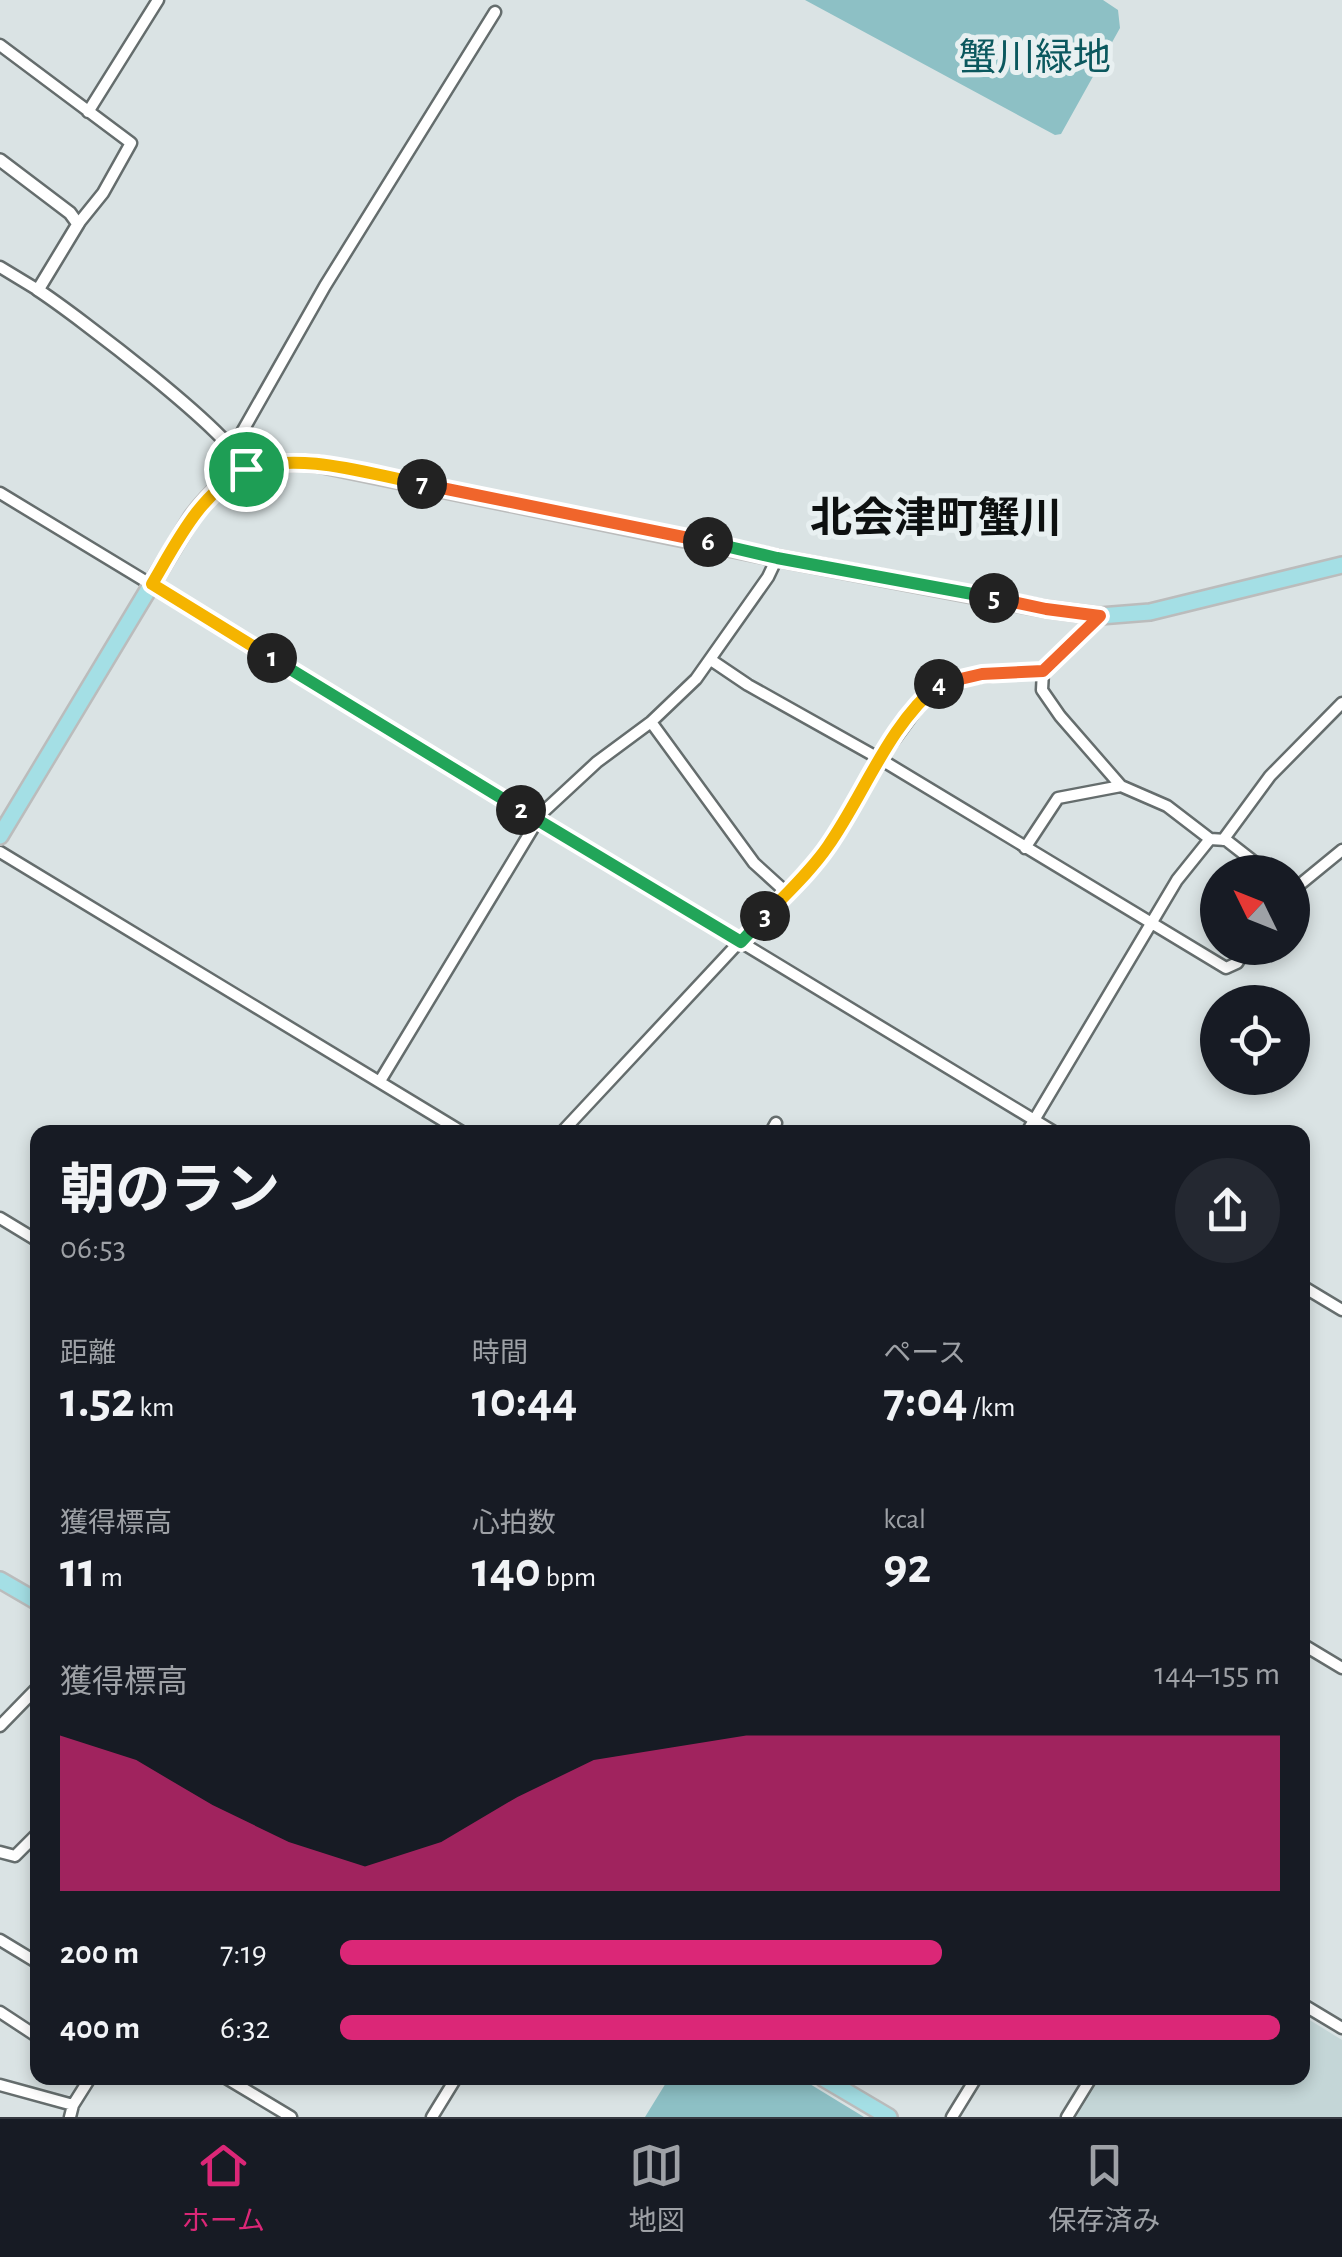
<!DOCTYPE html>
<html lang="ja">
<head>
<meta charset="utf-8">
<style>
  body { margin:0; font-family:"Alegreya Sans","Noto Sans JP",sans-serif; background:#242831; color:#f1f3f6; height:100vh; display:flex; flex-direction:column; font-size:38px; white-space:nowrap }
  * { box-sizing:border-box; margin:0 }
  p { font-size:32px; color:#9ea1a6 }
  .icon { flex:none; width:55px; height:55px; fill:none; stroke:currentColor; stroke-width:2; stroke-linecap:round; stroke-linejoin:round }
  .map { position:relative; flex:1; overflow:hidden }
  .sheet { position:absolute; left:30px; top:1125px; width:1280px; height:960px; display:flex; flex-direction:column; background:#171b24; border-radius:20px; box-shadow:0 5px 15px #0003 }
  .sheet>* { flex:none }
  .needle { width:65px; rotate:313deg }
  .controls { position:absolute; left:1200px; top:855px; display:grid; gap:20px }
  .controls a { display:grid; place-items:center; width:110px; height:110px; border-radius:50%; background:#171b24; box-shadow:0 5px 15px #0003; font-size:50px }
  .pin { position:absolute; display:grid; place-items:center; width:85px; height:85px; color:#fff; margin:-42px; border:5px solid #fff; border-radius:50%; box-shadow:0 2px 10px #0007 }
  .km { position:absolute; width:50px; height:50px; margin:-25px; border-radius:50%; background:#222; color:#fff; font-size:28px; line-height:50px; text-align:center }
  .round { display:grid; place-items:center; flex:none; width:105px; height:105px; border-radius:52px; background:#242831 }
  .overview { display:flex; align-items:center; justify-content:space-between; height:170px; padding:0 30px }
  h1 { font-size:55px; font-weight:700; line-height:75px }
  .figures { display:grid; grid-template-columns:repeat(3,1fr); gap:15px; height:170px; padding:10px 30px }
  .figures div { display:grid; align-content:center }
  .figures b { font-size:50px; font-weight:700 }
  .figures small { font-size:28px; font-weight:400 }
  .figures p { font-size:28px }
  .chart { height:280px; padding:20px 30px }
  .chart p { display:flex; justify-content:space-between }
  .chart svg { width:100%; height:180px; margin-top:10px; fill:#db2777; opacity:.7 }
  ul { padding:0 30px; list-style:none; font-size:32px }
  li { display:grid; grid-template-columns:160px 120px 1fr; align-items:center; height:75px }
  li i { height:25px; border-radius:12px; background:#db2777 }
  .tabs { display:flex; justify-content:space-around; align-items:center; height:140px; border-top:2px solid #363941; background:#171b24; font-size:28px; color:#9ea1a6 }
  .tabs a { display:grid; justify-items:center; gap:5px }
  .tabs .current { color:#db2777 }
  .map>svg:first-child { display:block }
  .built { fill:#c4d6d7 }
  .green { fill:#8dc0c5 }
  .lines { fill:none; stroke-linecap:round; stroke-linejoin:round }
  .minor-casing { stroke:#656d6d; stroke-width:15 }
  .tertiary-casing { stroke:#656d6d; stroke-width:16 }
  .primary-casing { stroke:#bbbcbc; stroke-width:20 }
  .minor { stroke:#fff; stroke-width:10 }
  .tertiary { stroke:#fff; stroke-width:11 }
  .primary { stroke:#a4dfe5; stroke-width:15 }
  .split-1-casing { stroke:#fff; stroke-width:20 }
  .split-2-casing { stroke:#fff; stroke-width:20 }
  .split-3-casing { stroke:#fff; stroke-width:20 }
  .split-4-casing { stroke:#fff; stroke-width:20 }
  .split-5-casing { stroke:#fff; stroke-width:20 }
  .split-6-casing { stroke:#fff; stroke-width:20 }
  .split-7-casing { stroke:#fff; stroke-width:20 }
  .split-8-casing { stroke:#fff; stroke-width:20 }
  .split-1 { stroke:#f5b400; stroke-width:12 }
  .split-2 { stroke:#22a559; stroke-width:12 }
  .split-3 { stroke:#22a559; stroke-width:12 }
  .split-4 { stroke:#f5b400; stroke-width:12 }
  .split-5 { stroke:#f0652b; stroke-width:12 }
  .split-6 { stroke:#22a559; stroke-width:12 }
  .split-7 { stroke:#f0652b; stroke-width:12 }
  .split-8 { stroke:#f5b400; stroke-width:12 }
  .labels { text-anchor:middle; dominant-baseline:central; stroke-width:10; stroke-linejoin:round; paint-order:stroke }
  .park-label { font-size:38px; fill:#0b585e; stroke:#e8f0f1 }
  .quarter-label { font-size:42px; font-weight:bold; fill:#0d1010; stroke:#e8f0f1 }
</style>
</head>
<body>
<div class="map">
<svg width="1342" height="2117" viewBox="0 0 1342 2117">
  <rect width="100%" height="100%" fill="#dae3e4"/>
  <path class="built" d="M1303,2016L1342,2040V2117H1076L1100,2078H1302Z"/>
  <path class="green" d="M805,0H1103L1118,10L1120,28L1061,134L1055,135Z
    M669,2078H800L864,2117H645Z"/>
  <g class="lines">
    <g class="minor-casing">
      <path id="minor" d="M0,45L131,143L103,193L78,224
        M88,112L158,0
        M0,267L38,290
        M233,448L325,286L495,12
        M0,493L1054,1132
        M1100,616L1043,671L1042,690L1060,716L1121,786
        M711,660L748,685L880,759L1226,968L1237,963L1247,948
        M651,722L754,863L787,893
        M1223,840L1270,776L1342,703
        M1025,848L1058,798L1121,786L1167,806L1210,839L1226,840L1267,872
        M0,852L462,1132
        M1292,891L1342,850
        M380,1081L542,813L597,762L651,722L696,679L768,577L777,558
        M562,1132L827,848L880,759L929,692L953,679L1043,671
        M771,1132L776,1123
        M1027,1132L1177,880L1210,839
        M0,1218L38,1241
        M1302,1286L1342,1310
        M1302,1644L1342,1668
        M0,1726L38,1687
        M0,1852L15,1856L38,1833
        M0,1940L38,1963
        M1302,2004L1342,2028
        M0,2012L38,2037
        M226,2078L291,2117
        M0,2085L73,2105
        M70,2117L73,2105L90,2078
        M432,2117L456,2078
        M952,2117L976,2078
        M1067,2117L1091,2078"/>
    </g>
    <g class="tertiary-casing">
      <path id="tertiary" d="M0,160L70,213L78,224L38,290C72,312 240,439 245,469"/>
    </g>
    <g class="primary-casing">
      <path id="primary" d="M0,836L192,517C228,469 259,458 318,464L777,558L1046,609L1100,616L1150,612L1342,565
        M0,1580L38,1602
        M823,2078L889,2117"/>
    </g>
    <use href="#minor" class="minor"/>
    <use href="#tertiary" class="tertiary"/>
    <use href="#primary" class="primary"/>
  </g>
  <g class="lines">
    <g class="split-1-casing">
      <path id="split-1" d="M246,469C199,495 178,540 152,584L272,658"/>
    </g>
    <g class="split-2-casing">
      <path id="split-2" d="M272,658L521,810"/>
    </g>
    <g class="split-3-casing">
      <path id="split-3" d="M521,810L741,942L765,916"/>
    </g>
    <g class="split-4-casing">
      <path id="split-4" d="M765,916C786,894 811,871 828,846C865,793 888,726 939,684"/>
    </g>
    <g class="split-5-casing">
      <path id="split-5" d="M939,684L982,674L1043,671L1100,616L1046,609L994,598"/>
    </g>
    <g class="split-6-casing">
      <path id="split-6" d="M708,542L777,558L994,598"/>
    </g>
    <g class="split-7-casing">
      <path id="split-7" d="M422,484L708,542"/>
    </g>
    <g class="split-8-casing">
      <path id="split-8" d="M246,469C304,452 364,473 422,484"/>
    </g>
    <use href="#split-1" class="split-1"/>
    <use href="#split-2" class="split-2"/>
    <use href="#split-3" class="split-3"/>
    <use href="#split-4" class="split-4"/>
    <use href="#split-5" class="split-5"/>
    <use href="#split-6" class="split-6"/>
    <use href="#split-7" class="split-7"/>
    <use href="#split-8" class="split-8"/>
  </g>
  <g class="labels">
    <g class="park-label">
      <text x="1035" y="59">蟹川緑地</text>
    </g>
    <g class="quarter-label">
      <text x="936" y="519">北会津町蟹川</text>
    </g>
  </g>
</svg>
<div class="controls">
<a><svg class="needle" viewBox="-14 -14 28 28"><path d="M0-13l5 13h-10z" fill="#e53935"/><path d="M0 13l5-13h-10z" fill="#9ea1a6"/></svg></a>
<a><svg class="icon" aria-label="locate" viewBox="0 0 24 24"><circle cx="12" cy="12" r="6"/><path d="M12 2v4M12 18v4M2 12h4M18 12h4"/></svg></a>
</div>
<div class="pin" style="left:246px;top:469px;background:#1e9e55"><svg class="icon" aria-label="arrive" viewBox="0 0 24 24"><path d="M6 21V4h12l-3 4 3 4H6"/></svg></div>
<b class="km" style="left:272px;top:658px">1</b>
<b class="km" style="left:521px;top:810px">2</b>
<b class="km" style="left:765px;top:916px">3</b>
<b class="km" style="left:939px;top:684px">4</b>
<b class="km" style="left:994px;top:598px">5</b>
<b class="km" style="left:708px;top:542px">6</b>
<b class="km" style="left:422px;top:484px">7</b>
<section class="sheet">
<div class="overview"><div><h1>朝のラン</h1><p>06:53</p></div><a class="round"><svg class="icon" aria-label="share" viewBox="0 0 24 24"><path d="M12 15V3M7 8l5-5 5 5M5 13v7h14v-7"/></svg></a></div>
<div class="figures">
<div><p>距離</p><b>1.52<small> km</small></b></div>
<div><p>時間</p><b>10:44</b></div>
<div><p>ペース</p><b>7:04<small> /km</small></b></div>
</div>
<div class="figures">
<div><p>獲得標高</p><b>11<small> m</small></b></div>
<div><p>心拍数</p><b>140<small> bpm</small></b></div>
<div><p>kcal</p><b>92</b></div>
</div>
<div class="chart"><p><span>獲得標高</span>144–155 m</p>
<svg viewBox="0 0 160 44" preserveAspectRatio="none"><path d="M0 44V6L10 12L20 23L30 32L40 38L50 32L60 21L70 12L80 9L90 6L100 6L110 6L120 6L130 6L140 6L150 6L160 6V44z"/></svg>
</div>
<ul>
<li><b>200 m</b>7:19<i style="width:64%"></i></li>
<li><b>400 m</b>6:32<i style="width:100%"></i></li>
</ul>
</section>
</div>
<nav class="tabs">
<a class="current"><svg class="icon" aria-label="home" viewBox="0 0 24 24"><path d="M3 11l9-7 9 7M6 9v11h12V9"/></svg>ホーム</a>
<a><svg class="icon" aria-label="map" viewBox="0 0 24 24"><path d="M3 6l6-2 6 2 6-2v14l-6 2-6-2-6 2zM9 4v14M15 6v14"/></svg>地図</a>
<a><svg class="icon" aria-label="saved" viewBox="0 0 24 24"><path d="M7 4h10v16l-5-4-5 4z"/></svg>保存済み</a>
</nav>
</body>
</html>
